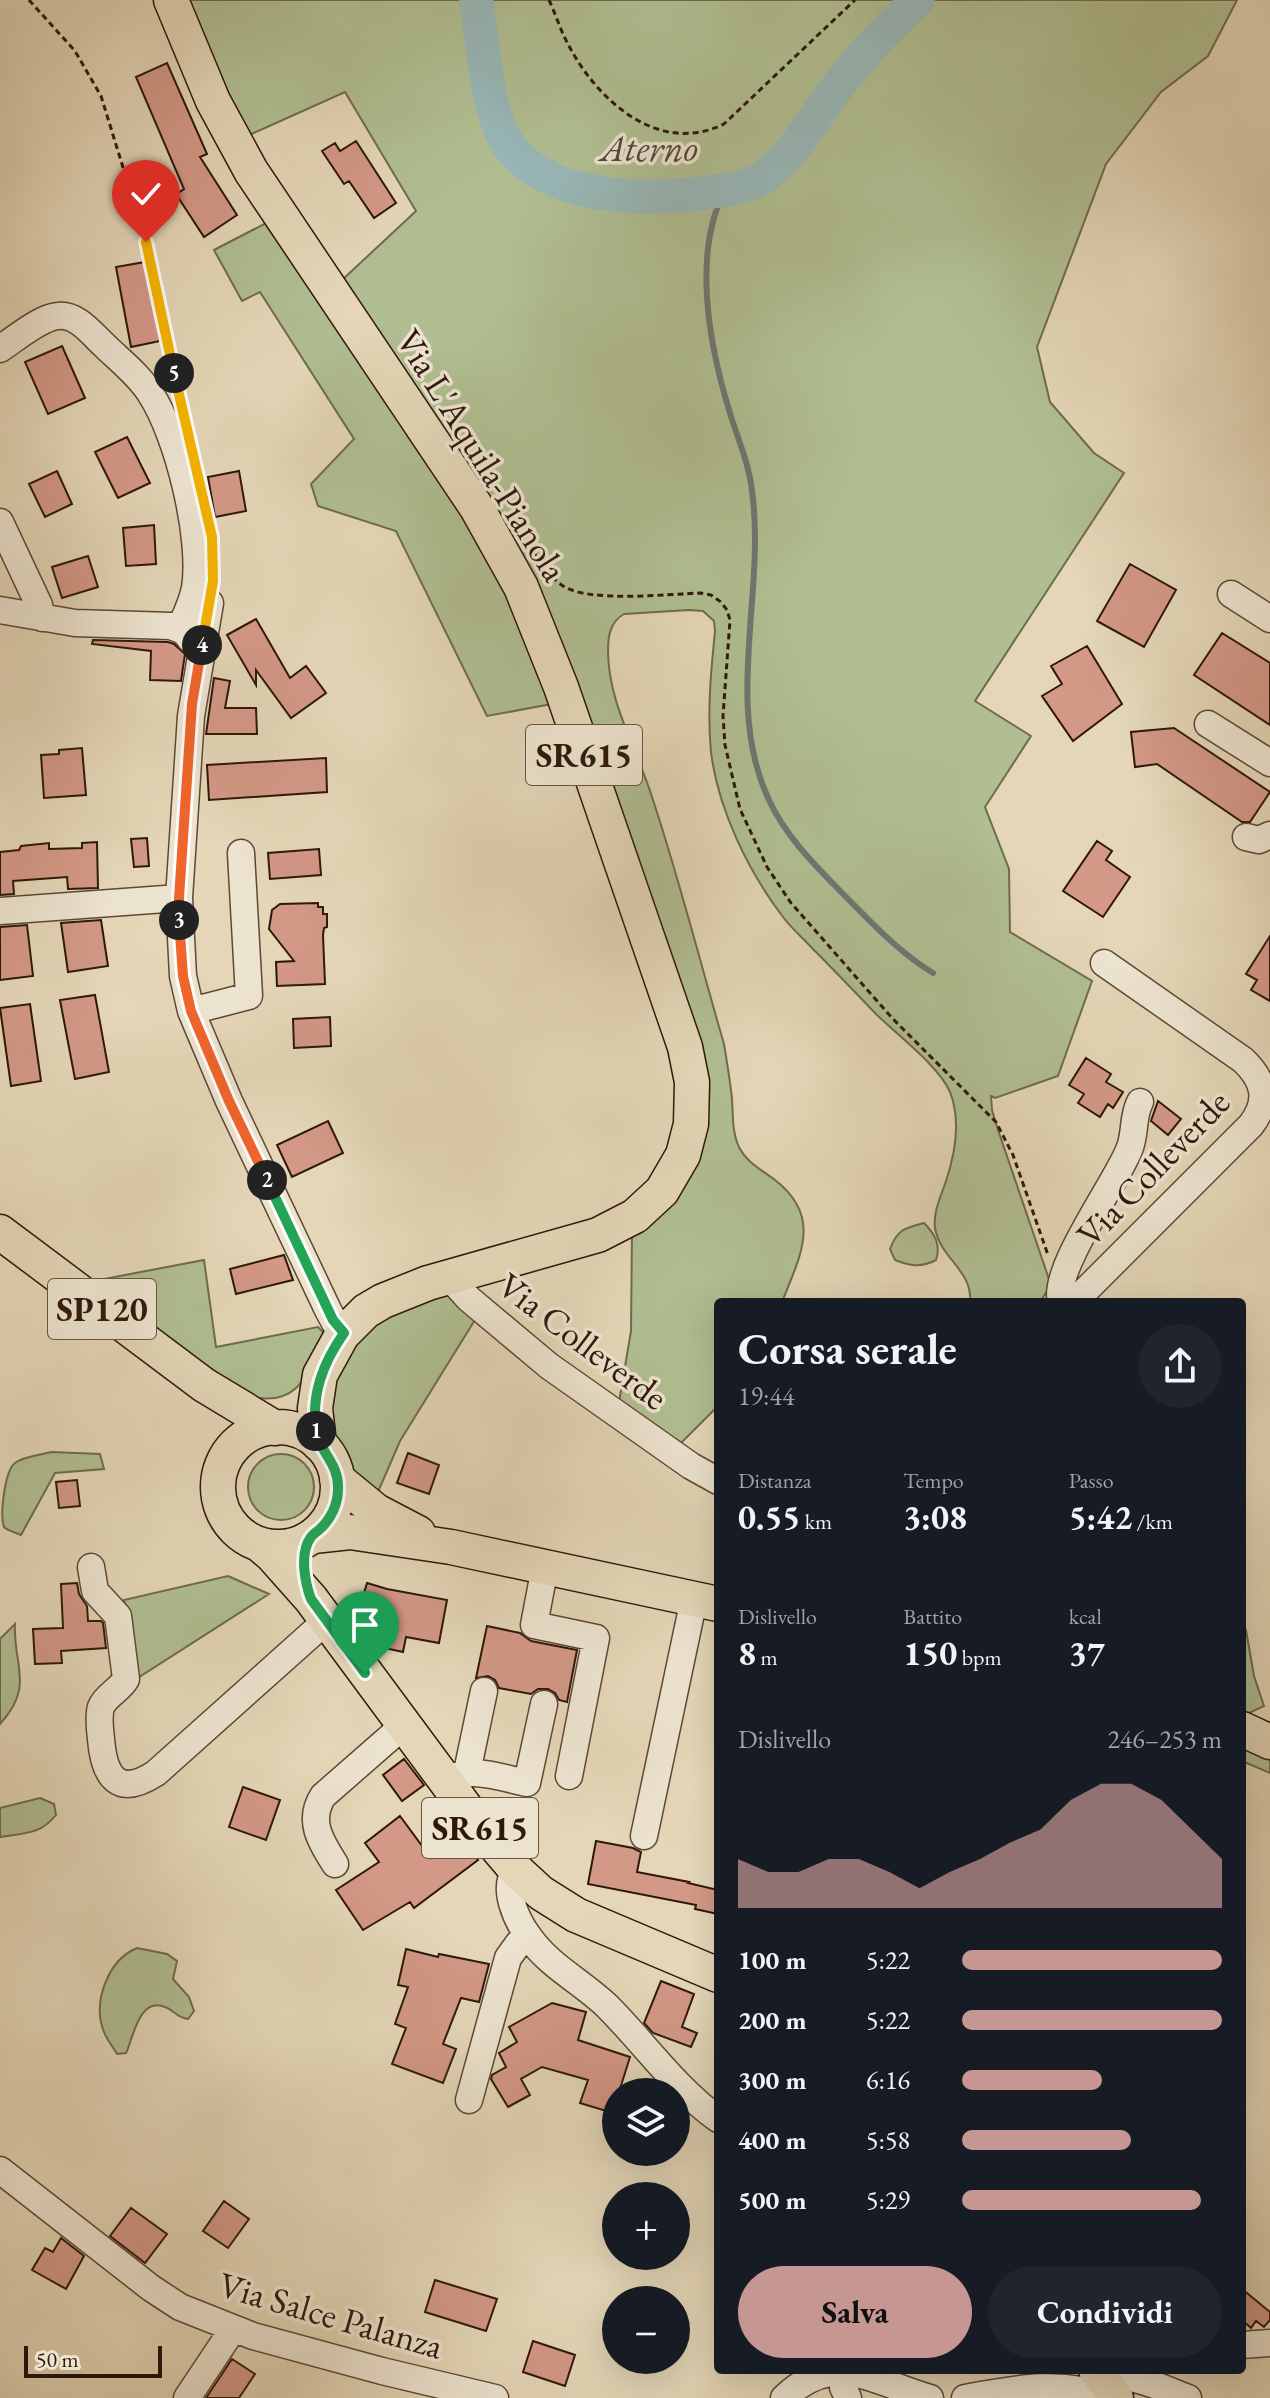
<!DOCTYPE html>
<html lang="it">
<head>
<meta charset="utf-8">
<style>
  body { margin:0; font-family:"EB Garamond",serif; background:#20242c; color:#f1f3f6; height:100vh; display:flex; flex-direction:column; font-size:30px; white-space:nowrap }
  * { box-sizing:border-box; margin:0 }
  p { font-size:26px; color:#9ea1a6 }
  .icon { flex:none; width:44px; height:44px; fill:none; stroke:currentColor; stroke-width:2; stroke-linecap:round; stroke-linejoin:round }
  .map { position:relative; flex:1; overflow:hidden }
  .sheet { position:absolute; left:714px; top:1298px; width:532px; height:1076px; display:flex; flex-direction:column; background:#171b24; border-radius:8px; box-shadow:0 8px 32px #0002 }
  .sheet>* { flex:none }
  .buttons { position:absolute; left:602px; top:2078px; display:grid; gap:16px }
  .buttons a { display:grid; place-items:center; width:88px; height:88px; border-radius:50%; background:#171b24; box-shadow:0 8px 32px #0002; font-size:40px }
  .scale { position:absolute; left:24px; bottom:20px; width:138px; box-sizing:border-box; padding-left:8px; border:4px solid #2e180a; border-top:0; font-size:22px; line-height:28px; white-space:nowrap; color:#2e180a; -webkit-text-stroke:6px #ede4d0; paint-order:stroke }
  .pin { position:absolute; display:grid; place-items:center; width:68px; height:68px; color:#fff; margin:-82px -34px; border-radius:50% 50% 50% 0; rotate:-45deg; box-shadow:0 0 8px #0007 }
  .pin .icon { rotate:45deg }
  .km { position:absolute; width:40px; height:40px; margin:-20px; border-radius:50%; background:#222; color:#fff; font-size:22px; line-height:40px; text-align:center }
  .round { display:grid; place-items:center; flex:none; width:84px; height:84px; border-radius:42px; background:#20242c }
  .overview { display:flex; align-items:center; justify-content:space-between; height:136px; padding:0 24px }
  h1 { font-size:44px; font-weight:700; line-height:60px }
  .figures { display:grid; grid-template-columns:repeat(3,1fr); gap:12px; height:136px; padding:8px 24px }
  .figures div { display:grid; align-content:center }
  .figures b { font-size:34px; font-weight:700 }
  .figures small { font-size:22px; font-weight:400 }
  .figures p { font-size:22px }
  .chart { height:224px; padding:16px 24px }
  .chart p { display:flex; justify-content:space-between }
  .chart svg { width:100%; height:144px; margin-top:8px; fill:#c59692; opacity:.7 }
  .button { display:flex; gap:16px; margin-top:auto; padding:16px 24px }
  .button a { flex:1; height:92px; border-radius:48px; background:#c59692; color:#111; font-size:32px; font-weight:700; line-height:92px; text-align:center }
  .button a+a { background:#20242c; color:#f1f3f6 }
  ul { padding:0 24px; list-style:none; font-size:26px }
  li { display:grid; grid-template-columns:128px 96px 1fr; align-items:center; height:60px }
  li i { height:20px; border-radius:10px; background:#c59692 }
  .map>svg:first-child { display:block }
  .green { fill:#b0be91; stroke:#6f6b4e; stroke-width:2 }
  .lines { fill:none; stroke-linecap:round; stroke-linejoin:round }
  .stream { stroke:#6e7772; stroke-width:6 }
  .river { stroke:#98b7b7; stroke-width:34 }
  .building { fill:#d39886; stroke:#2e180a; stroke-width:2 }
  .minor-casing { stroke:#5c4835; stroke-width:29 }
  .major-casing { stroke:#2e180a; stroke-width:37 }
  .path { stroke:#2e180a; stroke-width:3; stroke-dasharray:6 4; stroke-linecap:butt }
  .minor { stroke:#ede4d0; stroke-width:26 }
  .major { stroke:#e4d6b7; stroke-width:34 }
  .split-1-casing { stroke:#fff; stroke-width:16 }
  .split-2-casing { stroke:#fff; stroke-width:16 }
  .split-3-casing { stroke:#fff; stroke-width:16 }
  .split-4-casing { stroke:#fff; stroke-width:16 }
  .split-5-casing { stroke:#fff; stroke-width:16 }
  .split-6-casing { stroke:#fff; stroke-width:16 }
  .split-1 { stroke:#22a559; stroke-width:10 }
  .split-2 { stroke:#22a559; stroke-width:10 }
  .split-3 { stroke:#f0652b; stroke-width:10 }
  .split-4 { stroke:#f0652b; stroke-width:10 }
  .split-5 { stroke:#f5b400; stroke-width:10 }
  .split-6 { stroke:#f5b400; stroke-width:10 }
  .labels { text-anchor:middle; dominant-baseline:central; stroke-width:7; stroke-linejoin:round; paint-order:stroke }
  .shield { fill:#ede4d0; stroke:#675545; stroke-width:2 }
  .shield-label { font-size:34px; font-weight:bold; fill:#2e180a }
  .street-label { font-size:36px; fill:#2e180a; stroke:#ede4d0 }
  .water-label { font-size:38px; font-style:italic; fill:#4e483e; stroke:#ede4d0 }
</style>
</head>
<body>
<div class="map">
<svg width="1270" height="2398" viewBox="0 0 1270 2398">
  <rect width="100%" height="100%" fill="#e4d6b7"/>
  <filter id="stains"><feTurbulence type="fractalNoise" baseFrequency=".0025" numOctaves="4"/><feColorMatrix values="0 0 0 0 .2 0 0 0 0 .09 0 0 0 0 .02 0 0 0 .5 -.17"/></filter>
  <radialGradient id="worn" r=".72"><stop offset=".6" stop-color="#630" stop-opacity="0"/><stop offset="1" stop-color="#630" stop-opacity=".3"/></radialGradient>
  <path class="green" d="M182,0H1237L1208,56L1161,92L1106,164L1037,347L1050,402L1094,453L1124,473L975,701L1031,736L985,807L1009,869L1010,932L1092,981L1058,1076L995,1098L991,1096L992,1110L997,1127L1051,1285L1040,1302H970C973,1271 940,1258 935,1228C933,1212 941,1196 946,1181C955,1154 961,1120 950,1092C939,1066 896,1034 875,1013C854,991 833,969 812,948C803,938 791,928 783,917C748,871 718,809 711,752C707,712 711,671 715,631L714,621L703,611L689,610L624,614C610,622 608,636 608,651C608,702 637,749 652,797C679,878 700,962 724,1044C727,1062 730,1080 732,1099C733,1115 732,1132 739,1147C747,1163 762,1170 775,1180C823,1217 800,1256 782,1302H718V1406L676,1448L618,1408L631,1331L632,1229L696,1147L604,764L341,281L416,211L345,92L247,136Z
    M270,221L494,563L552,704L487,716L396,531L318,506L311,484L354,439L260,292L242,301L214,250Z
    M924,1223C935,1234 941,1245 936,1260C921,1268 910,1266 895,1260L890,1249C897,1230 904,1228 924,1223Z
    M204,1260L216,1347L318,1327L326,1335C308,1373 299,1409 248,1396L88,1282Z
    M435,1289L451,1296L478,1315L400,1441L375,1499L352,1474L323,1420L350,1338Z
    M51,1452L100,1454L104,1469L55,1473L21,1535C17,1533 8,1531 4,1527C0,1516 4,1472 15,1463C24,1456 41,1455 51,1452Z
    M248 1487a33 33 0 1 1 66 0a33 33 0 1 1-66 0Z
    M228,1576L269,1594L136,1679L124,1600Z
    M15,1624C13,1666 35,1686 0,1724V1639Z
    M1246,1630L1254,1676L1264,1706L1245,1715L1242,1714V1631Z
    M1242,1738L1270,1753V1773L1242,1761Z
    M40,1798L54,1804L56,1815C40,1835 24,1833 0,1837V1808Z
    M137,1948L167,1954L177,1961L173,1979L189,1997L194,2011L188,2019C177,2018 174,2010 165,2007C139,1996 133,2039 126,2053L117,2054C113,2047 107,2040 104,2032C92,2002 108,1960 137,1948Z"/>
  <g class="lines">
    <path class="stream" d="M725,190C692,253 709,344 729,410C737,437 749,463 752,491C766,592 724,701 768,798C786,838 817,867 847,898C874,925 900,953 933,973"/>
    <path class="river" d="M476,0C484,42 485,120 514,152C558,201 649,201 710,192C724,190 744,188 757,181C765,177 774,169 781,162C801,143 815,117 832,94C857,60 887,28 918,0"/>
  </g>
  <path class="building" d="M167,63L207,154L200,157L237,215L204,237L176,194L184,189L136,77Z
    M356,141L396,203L374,218L349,181L344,184L322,151L335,143L340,151Z
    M145,262L160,341L131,347L116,267Z
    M62,346L85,398L48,414L25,362Z
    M127,437L150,483L118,498L95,452Z
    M57,471L72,504L45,517L29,484Z
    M239,471L246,511L215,517L208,477Z
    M154,525L156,564L126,566L123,528Z
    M88,556L98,587L62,598L52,567Z
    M1130,564L1176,590L1144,647L1097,621Z
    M256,619L290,678L306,666L326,693L291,718L256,670V685L227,635Z
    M1222,633L1270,663V725L1194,675Z
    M93,640L168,642L174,644L185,654L181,681L150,680L151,651L92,644Z
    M1087,646L1122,704L1073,741L1042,696L1062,684L1051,666Z
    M214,678L230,681L225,708H256L257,734H206Z
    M1174,728L1270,792L1250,822H1242L1157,764L1135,767L1131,732Z
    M82,748L86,795L44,798L41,755L59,754V750Z
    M326,758L327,792L209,800L207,765Z
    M147,838L149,866L134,867L131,839Z
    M1097,841L1112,851L1106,860L1130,877L1103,917L1063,891Z
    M97,842L98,888L68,889L67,877L13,881L14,894L0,895V852L19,850L21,846L49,843V849L82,848V843Z
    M319,849L321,875L270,879L268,853Z
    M318,903V907H323V914H327V927L324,928L323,935L325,984L277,986L276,962L294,961L269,929L272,910L280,904Z
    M101,920L108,966L68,972L61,923Z
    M27,925L33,976L0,980V927Z
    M1270,936V1001L1251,990L1257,980L1246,974Z
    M95,995L109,1072L75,1079L60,1000Z
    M30,1004L41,1081L11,1086L0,1008Z
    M330,1017L331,1046L294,1048L293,1019Z
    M1086,1058L1111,1074L1106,1082L1123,1092L1113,1108L1108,1104L1100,1117L1078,1103L1084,1094L1069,1085Z
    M1158,1101L1181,1119L1168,1135L1151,1121Z
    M328,1121L343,1153L292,1177L277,1145Z
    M284,1255L293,1280L236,1294L230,1269Z
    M408,1453L439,1465L429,1494L397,1483Z
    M77,1480L80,1506L59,1508L56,1482Z
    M77,1583L79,1594L87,1606L88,1621H101L103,1623L106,1648L61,1651L62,1663L35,1664L33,1629L63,1628L61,1584Z
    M367,1583L387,1589L447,1600L439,1643L406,1637L403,1652L389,1649L381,1620L358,1613Z
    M487,1626L520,1633L531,1641L577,1650L567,1702L559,1700L555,1693L548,1689H538L531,1694L499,1688L495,1680L488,1676L476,1678Z
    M404,1759L424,1785L402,1801L383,1775Z
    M243,1787L280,1800L266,1840L229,1827Z
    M400,1816L431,1858L460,1836L478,1860L414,1908L410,1902L363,1930L336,1890L379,1862L365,1843Z
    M596,1841L633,1848L641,1852L637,1872L689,1882L688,1883L718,1890V1914L695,1909L696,1905L588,1884Z
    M406,1949L438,1957L439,1954L489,1964L479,2002L461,1998L443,2044L456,2049L443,2083L392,2064L406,2028L395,2024L408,1987L398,1985Z
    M661,1981L694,1994L682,2027L697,2033L691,2047L653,2033L644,2023Z
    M552,2003L586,2012L578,2040L630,2057L619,2092H616L613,2113L580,2103L588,2080L542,2067L521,2079L530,2095L508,2107L491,2079L492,2075L506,2067L499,2053L517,2042L509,2027Z
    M224,2201L249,2219L228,2248L203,2231Z
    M131,2208L167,2234L145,2263L110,2236Z
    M61,2238L84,2256L66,2289L32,2270L45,2248L53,2252Z
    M435,2280L497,2299L486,2331L425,2312Z
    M1242,2289L1270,2312V2320L1264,2327L1256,2321L1251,2328L1242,2320Z
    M533,2341L575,2355L565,2386L523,2372Z
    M232,2359L255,2374L239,2398H206Z"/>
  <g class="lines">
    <g class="minor-casing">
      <path id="minor" d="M0,349C15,339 41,317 58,316C77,314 91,333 103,344C119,360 138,374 150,393C178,435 203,538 195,588C192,603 186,615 180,628
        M0,522L39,605L42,618
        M1231,594L1270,619
        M210,603L191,716L179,898L183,976L191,1011L229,1101L328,1310L335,1323L344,1333
        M0,610L75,623L171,626L184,631L190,639
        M1208,724L1270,763
        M1246,837L1259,840L1270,835
        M0,911L179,898
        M191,1011L249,996L241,853
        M449,1277L469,1299L549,1366L691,1466L718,1481
        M1061,1302C1051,1271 1116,1183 1129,1150C1136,1134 1132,1117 1140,1102
        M1074,1302L1251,1125C1270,1100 1264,1080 1243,1060L1104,963
        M91,1567L95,1591L118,1616L126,1679C120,1690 106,1695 101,1707C98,1717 100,1729 101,1739C104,1777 118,1798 156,1773L326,1621
        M545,1567L534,1625L596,1638L569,1776
        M467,1772L484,1691
        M445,1782C469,1764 501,1778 527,1783L544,1704
        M644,1836L694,1599
        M335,1864C321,1842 307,1821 323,1796L403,1726
        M516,1870C501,1888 517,1921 529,1937C549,1966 582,1982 607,2006C644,2043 675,2088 718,2119
        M469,2100L508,1958L518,1944L528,1937
        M0,2170L151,2288L180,2307L253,2336L382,2371L495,2398
        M1242,2345L1270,2343
        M843,2372V2387L848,2398
        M1104,2380C1124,2369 1167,2390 1188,2398
        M187,2398L233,2329
        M784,2398C835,2349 873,2382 930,2398
        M965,2398C1014,2389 1061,2379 1110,2398"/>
    </g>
    <g class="major-casing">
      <path id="major" d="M171,0L213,101L251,171L477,508L521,587L561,687L685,1047L692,1082L691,1124L683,1155L662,1191L635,1216L598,1235L428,1283L383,1301L366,1311L342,1335L320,1375L315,1408L319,1444
        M0,1232L204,1385L275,1428
        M218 1487a60 60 0 1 1 120 0a60 60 0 1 1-120 0Z
        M337,1479L376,1511L418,1533
        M313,1536L350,1532L451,1547L718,1604
        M259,1544L272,1555L311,1599L482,1830L516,1870L541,1893L576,1915L718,1975
        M1242,1729L1270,1742
        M1096,2370L1116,2398"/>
    </g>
    <path class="path" d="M29,0L75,51L101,96L146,242L181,399
      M549,0C556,15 561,32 569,46C598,101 659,156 724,124L855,0
      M534,553C542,565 551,578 563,586C589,603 669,594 701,593L711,595L721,602L727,610L730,620L723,716L725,745L740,809L767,867L791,903L893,1019L996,1122L1013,1155L1048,1255"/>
    <use href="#minor" class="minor"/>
    <use href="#major" class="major"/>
  </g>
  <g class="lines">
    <g class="split-1-casing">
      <path id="split-1" d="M316,1431C320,1453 339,1463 338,1489C338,1504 331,1519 320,1529C317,1532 313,1534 311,1537C299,1553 305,1583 311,1599L365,1673"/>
    </g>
    <g class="split-2-casing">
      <path id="split-2" d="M267,1180L333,1320L344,1333C323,1363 311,1394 316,1431"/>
    </g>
    <g class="split-3-casing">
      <path id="split-3" d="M179,920L183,976L191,1011L229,1101L267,1180"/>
    </g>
    <g class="split-4-casing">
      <path id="split-4" d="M179,920V898L192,704L202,645"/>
    </g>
    <g class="split-5-casing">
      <path id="split-5" d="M174,373L212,537L213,581L202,645"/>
    </g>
    <g class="split-6-casing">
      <path id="split-6" d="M146,242L174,373"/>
    </g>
    <use href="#split-1" class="split-1"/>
    <use href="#split-2" class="split-2"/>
    <use href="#split-3" class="split-3"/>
    <use href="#split-4" class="split-4"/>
    <use href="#split-5" class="split-5"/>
    <use href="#split-6" class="split-6"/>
  </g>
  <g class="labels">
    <g class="shield">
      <rect x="526" y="725" width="116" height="60" rx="6"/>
      <rect x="48" y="1279" width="108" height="60" rx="6"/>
      <rect x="422" y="1798" width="116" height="60" rx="6"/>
    </g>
    <g class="shield-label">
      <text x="584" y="755">SR615</text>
      <text x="102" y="1309">SP120</text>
      <text x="480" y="1828">SR615</text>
    </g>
    <g class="street-label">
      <text transform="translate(482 455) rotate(58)">Via L'Aquila-Pianola</text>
      <text transform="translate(1153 1168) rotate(-46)">Via Colleverde</text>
      <text transform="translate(583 1341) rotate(37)">Via Colleverde</text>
      <text transform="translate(331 2315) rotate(16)">Via Salce Palanza</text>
    </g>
    <g class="water-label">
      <text x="649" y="147">Aterno</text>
    </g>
  </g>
  <rect width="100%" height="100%" filter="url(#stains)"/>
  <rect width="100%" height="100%" fill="url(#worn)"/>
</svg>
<div class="buttons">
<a><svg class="icon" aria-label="layers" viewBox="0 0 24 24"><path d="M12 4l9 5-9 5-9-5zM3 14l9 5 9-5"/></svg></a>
<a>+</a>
<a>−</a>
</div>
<div class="scale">50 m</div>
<div class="pin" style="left:365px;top:1673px;background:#1e9e55"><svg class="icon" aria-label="arrive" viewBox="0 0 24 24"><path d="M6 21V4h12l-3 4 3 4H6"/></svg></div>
<div class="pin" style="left:146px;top:242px;background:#d93025"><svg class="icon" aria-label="check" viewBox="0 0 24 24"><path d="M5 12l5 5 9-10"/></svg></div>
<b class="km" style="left:316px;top:1431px">1</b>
<b class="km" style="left:267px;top:1180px">2</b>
<b class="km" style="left:179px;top:920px">3</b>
<b class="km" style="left:202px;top:645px">4</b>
<b class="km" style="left:174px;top:373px">5</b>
<section class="sheet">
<div class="overview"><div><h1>Corsa serale</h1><p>19:44</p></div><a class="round"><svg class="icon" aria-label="share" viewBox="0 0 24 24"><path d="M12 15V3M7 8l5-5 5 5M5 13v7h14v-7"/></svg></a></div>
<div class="figures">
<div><p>Distanza</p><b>0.55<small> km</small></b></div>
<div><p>Tempo</p><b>3:08</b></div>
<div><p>Passo</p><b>5:42<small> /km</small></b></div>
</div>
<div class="figures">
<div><p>Dislivello</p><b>8<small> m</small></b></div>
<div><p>Battito</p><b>150<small> bpm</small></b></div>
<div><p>kcal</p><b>37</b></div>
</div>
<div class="chart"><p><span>Dislivello</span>246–253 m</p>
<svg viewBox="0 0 160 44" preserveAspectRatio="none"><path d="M0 44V29L10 33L20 33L30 29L40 29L50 33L60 38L70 33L80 29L90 24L100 20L110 11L120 6L130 6L140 11L150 20L160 29V44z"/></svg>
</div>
<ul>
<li><b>100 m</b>5:22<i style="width:100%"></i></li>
<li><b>200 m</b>5:22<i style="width:100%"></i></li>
<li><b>300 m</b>6:16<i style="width:54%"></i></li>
<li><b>400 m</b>5:58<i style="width:65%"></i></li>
<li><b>500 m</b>5:29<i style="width:92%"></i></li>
</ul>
<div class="button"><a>Salva</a><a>Condividi</a></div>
</section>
</div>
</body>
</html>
